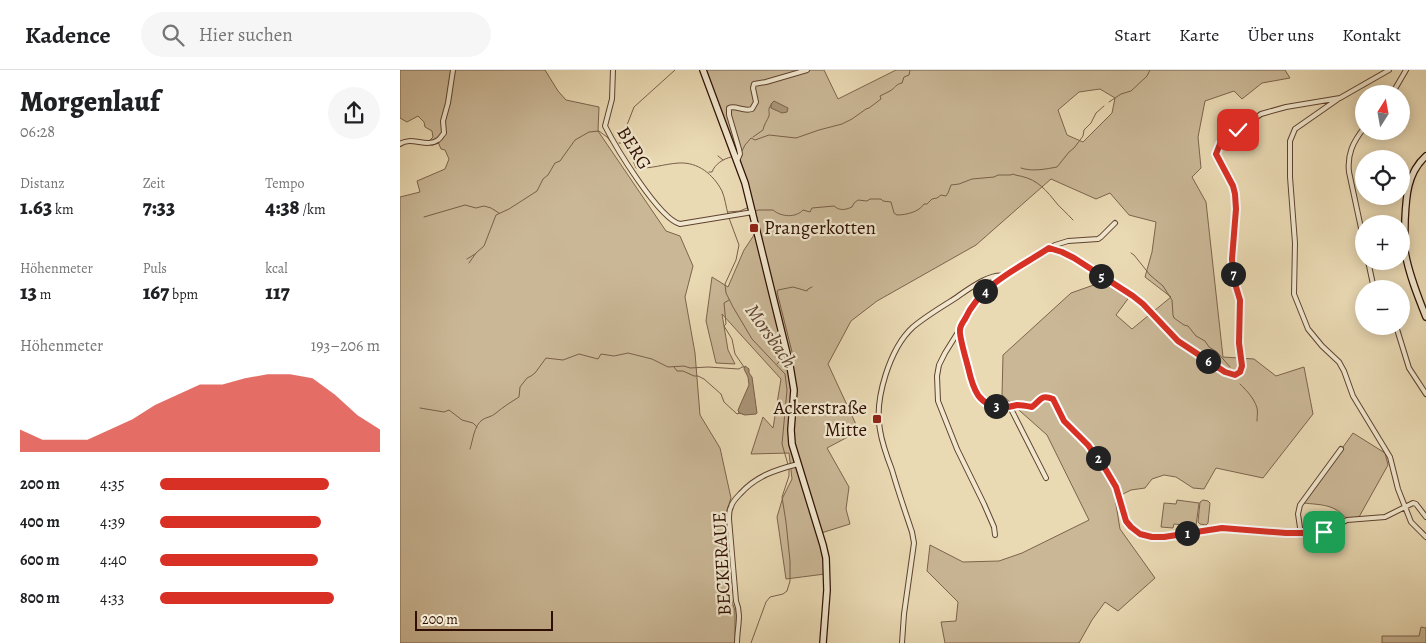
<!DOCTYPE html>
<html lang="de">
<head>
<meta charset="utf-8">
<style>
  body { margin:0; font-family:Alegreya,serif; background:#f6f6f6; color:#202124; height:100vh; display:flex; flex-direction:column; font-size:19px; white-space:nowrap }
  * { box-sizing:border-box; margin:0 }
  p { font-size:16px; color:#757577 }
  .icon { flex:none; width:28px; height:28px; fill:none; stroke:currentColor; stroke-width:2; stroke-linecap:round; stroke-linejoin:round }
  .map { position:relative; flex:1; overflow:hidden }
  .side { display:flex; flex-direction:column; background:#fff; width:400px }
  .side>* { flex:none }
  .needle { width:32px; rotate:11deg }
  .controls { position:absolute; left:955px; top:15px; display:grid; gap:10px }
  .controls a { display:grid; place-items:center; width:55px; height:55px; border-radius:50%; background:#fff; box-shadow:0 2px 12px #0003; font-size:25px }
  .scale { position:absolute; left:15px; bottom:12px; width:138px; box-sizing:border-box; padding-left:5px; border:2px solid #2f0f03; border-top:0; font-size:14px; line-height:18px; white-space:nowrap; color:#2f0f03; -webkit-text-stroke:4px #f1e7ce; paint-order:stroke }
  .pin { position:absolute; display:grid; place-items:center; width:42px; height:42px; color:#fff; margin:-21px; border-radius:10px; box-shadow:0 2px 8px #0006 }
  .km { position:absolute; width:25px; height:25px; margin:-12px; border-radius:50%; background:#222; color:#fff; font-size:14px; line-height:25px; text-align:center }
  .round { display:grid; place-items:center; flex:none; width:52px; height:52px; border-radius:26px; background:#f6f6f6 }
  .headline { display:flex; align-items:center; justify-content:space-between; height:85px; padding:0 20px }
  h1 { font-size:28px; font-weight:800; line-height:38px }
  .figures { display:grid; grid-template-columns:repeat(3,1fr); gap:8px; height:85px; padding:5px 20px }
  .figures div { display:grid; align-content:center }
  .figures b { font-size:21px; font-weight:800 }
  .figures small { font-size:14px; font-weight:400 }
  .figures p { font-size:14px }
  .chart { height:140px; padding:10px 20px }
  .chart p { display:flex; justify-content:space-between }
  .chart svg { width:100%; height:90px; margin-top:5px; fill:#d93025; opacity:.7 }
  ul { padding:0 20px; list-style:none; font-size:16px }
  li { display:grid; grid-template-columns:80px 60px 1fr; align-items:center; height:38px }
  li i { height:12px; border-radius:6px; background:#d93025 }
  header { display:flex; align-items:center; gap:30px; box-sizing:border-box; height:70px; padding:0 25px; background:#fff; border-bottom:1px solid #e0e0e0 }
  header strong { font-size:24px }
  nav { display:flex; gap:28px; margin-inline-start:auto; font-size:18px }
  .search { width:350px; height:45px; background:#f6f6f6; display:flex; align-items:center; gap:12px; box-sizing:border-box; padding:0 18px; border-radius:28px; color:#757577; font-size:19px }
  main { display:flex; flex:1; min-height:0 }
  .map>svg:first-child { display:block }
  .green { fill:#cab796; stroke:#7c634c; fill-rule:evenodd }
  .water { fill:#aa9578; stroke:#795f49 }
  .lines { fill:none; stroke-linecap:round; stroke-linejoin:round }
  .stream { stroke:#795f49; stroke-width:1 }
  .street-casing { stroke:#5e422f; stroke-width:6 }
  .secondary-casing { stroke:#2f0f03; stroke-width:8 }
  .street { stroke:#f1e7ce; stroke-width:4 }
  .secondary { stroke:#f1e7ce; stroke-width:5.5 }
  .route-casing { stroke:#fff; stroke-width:10 }
  .route { stroke:#d93025; stroke-width:6 }
  .poi-dot { fill:#8f2418; stroke:#f1e7ce; stroke-width:2 }
  .labels { text-anchor:middle; dominant-baseline:central; stroke-width:4.5; stroke-linejoin:round; paint-order:stroke }
  .street-label { font-size:19px; fill:#2f0f03; stroke:#f1e7ce }
  .poi-label { font-size:19px; fill:#2f0f03; stroke:#f1e7ce; text-anchor:start }
  .water-label { font-size:20px; font-style:italic; fill:#604532; stroke:#f1e7ce }
</style>
</head>
<body>
<header>
<strong>Kadence</strong>
<div class="search"><svg class="icon" aria-label="search" viewBox="0 0 24 24"><circle cx="10" cy="10" r="6"/><path d="M15 15l6 6"/></svg>Hier suchen</div>
<nav><a>Start</a><a>Karte</a><a>Über uns</a><a>Kontakt</a></nav>
</header>
<main>
<section class="side">
<div class="headline"><div><h1>Morgenlauf</h1><p>06:28</p></div><a class="round"><svg class="icon" aria-label="share" viewBox="0 0 24 24"><path d="M12 15V3M7 8l5-5 5 5M5 13v7h14v-7"/></svg></a></div>
<div class="figures">
<div><p>Distanz</p><b>1.63<small> km</small></b></div>
<div><p>Zeit</p><b>7:33</b></div>
<div><p>Tempo</p><b>4:38<small> /km</small></b></div>
</div>
<div class="figures">
<div><p>Höhenmeter</p><b>13<small> m</small></b></div>
<div><p>Puls</p><b>167<small> bpm</small></b></div>
<div><p>kcal</p><b>117</b></div>
</div>
<div class="chart"><p><span>Höhenmeter</span>193–206 m</p>
<svg viewBox="0 0 160 44" preserveAspectRatio="none"><path d="M0 44V33L10 38L20 38L30 38L40 33L50 28L60 21L70 16L80 11L90 11L100 8L110 6L120 6L130 8L140 16L150 26L160 33V44z"/></svg>
</div>
<ul>
<li><b>200 m</b>4:35<i style="width:77%"></i></li>
<li><b>400 m</b>4:39<i style="width:73%"></i></li>
<li><b>600 m</b>4:40<i style="width:72%"></i></li>
<li><b>800 m</b>4:33<i style="width:79%"></i></li>
</ul>
</section>
<div class="map">
<svg width="1026" height="573" viewBox="0 0 1026 573">
  <rect width="100%" height="100%" fill="#eadab4"/>
  <filter id="stains"><feTurbulence type="fractalNoise" baseFrequency=".004" numOctaves="4"/><feColorMatrix values="0 0 0 0 .2 0 0 0 0 .09 0 0 0 0 .02 0 0 0 .5 -.17"/></filter>
  <radialGradient id="worn" r=".72"><stop offset=".6" stop-color="#630" stop-opacity="0"/><stop offset="1" stop-color="#630" stop-opacity=".3"/></radialGradient>
  <path class="green" d="M0,0H145L158,21L166,30L199,37L198,61L266,161L280,166L293,196L285,227L295,283L300,345L320,378L331,428L326,443L329,522L335,541V573H0V127L20,122L17,111L45,99L49,89L45,80L41,79L38,72L31,74L30,70L33,67L32,61L25,57L24,52L18,46L7,52L0,48Z
    M304,0H424L438,29L496,0H885L890,8L862,13L842,29L834,21L805,31L798,67L801,98L792,107L806,132L823,287L854,289L876,306L904,297L913,344L863,408L816,398L804,419L793,418L776,407L764,405L752,409L745,418L731,420L715,428L720,459L755,508L718,541L705,532L692,550L679,573H545L541,552L556,551L558,532L527,501L530,475L563,492L599,491L622,483L689,450L647,365L602,325L603,285L671,223L705,211L730,226L716,245L732,259L771,227L745,207L752,182L756,152L729,145L710,123L696,129L651,109L576,175L477,231L451,251L428,294L459,361L427,378L449,417L446,439L450,454L418,464L422,476L425,504L386,509L377,447L383,427L392,409L389,383L351,384L363,347L373,358L381,309L322,244L328,280L335,294L316,293L306,251L312,207L328,217L344,180L358,159ZM700,19L715,28L712,43L683,72L667,65L658,40L679,22Z
    M953,363L985,383L988,395L959,447L947,449C934,434 922,435 903,433Z
    M777,430L799,433L796,456L774,454L773,458L761,457L764,433L776,434Z
    M803,430L808,431L810,433L808,453L806,455L800,454L798,452L800,432Z
    M1021,557L1026,558V573H982V566H1019Z"/>
  <path class="water" d="M374,31L388,38L387,42L382,43L371,38V34Z
    M345,296L349,299V303L352,307L357,343L356,344L345,345L339,343L338,340L349,315L348,307L344,299Z"/>
  <g class="lines">
    <path class="stream" d="M275,0L234,37L227,55V76L236,98C252,99 263,94 279,93C298,92 313,104 322,121C325,128 326,137 328,144
      M709,32L721,24L731,21L747,6L750,0
      M353,67L363,60C364,54 367,51 369,46C370,41 367,40 371,35
      M219,73H226
      M342,81L345,75L351,68L355,70L369,65L396,68L419,60L442,54L452,49L466,39L469,38L481,29L480,26C483,24 487,23 490,21C495,18 496,14 502,13L504,7L509,5L510,0
      M318,86L323,90
      M621,98C632,102 646,99 657,97L669,82L674,78L683,66L684,60L691,53L696,43L704,36
      M309,102H312C315,94 323,89 331,87
      M356,141L358,140H373C381,147 396,148 403,140L410,142L412,138L434,136C440,141 445,140 452,137L454,133L458,130L467,131L470,129H481L483,131L491,132L494,143L497,145C506,145 519,142 524,134H527L532,129L537,128L541,125L546,126L548,123L551,115L559,114L572,109L594,107L598,105H610L614,104L615,105C634,108 642,115 654,130C659,137 667,143 673,150
      M328,142L340,141L347,138
      M24,147L65,135L76,138L84,136L91,138L99,143
      M329,148L339,175L336,190L325,214L326,223L333,237L352,269L385,304L387,320L382,374L389,398V406L382,427L386,452L390,491V511L387,521L383,524L370,527L366,532L351,573
      M731,183L734,185L750,205L763,216L772,230L773,245L774,248L784,255L788,256L796,266L805,271L809,277L817,282L830,297
      M67,189L75,184
      M69,193L76,183L84,176L96,145L109,139L137,121L143,109L148,105L155,93L160,91L175,70L189,62L199,61L207,67L213,74
      M393,286L377,222L378,220L393,217L407,221L408,219L412,217
      M377,294L383,287
      M274,297L277,301H283L294,306H298L304,309L321,324L324,332L337,344L340,343
      M840,314C847,321 854,328 857,338C858,342 857,346 857,351
      M20,338L44,342L49,340L62,350L73,353L77,357
      M70,379C73,370 74,356 82,350C86,347 92,347 96,343C103,337 111,332 119,327L120,317L127,308L131,306L135,303L146,288L163,290L179,284L198,289L201,284L214,286L228,283L252,289L268,297L284,296L290,298L308,297L339,299L342,297H344L335,284L332,269L324,256L326,254L324,233L329,230"/>
    <g class="street-casing">
      <path id="street" d="M213,0L212,29L205,56C215,76 259,149 280,154L353,142
        M992,24L1006,0
        M938,29L895,59L890,71V107L895,173L894,224L908,259L922,276L939,292L944,301L953,326L990,387L998,419L1011,452L1026,467
        M964,58C953,72 947,84 949,102L964,172
        M0,74C11,66 27,78 38,70C41,68 42,65 44,63L43,51L48,33L53,0
        M337,91L340,84L339,79L329,45V38C336,35 343,42 352,39L356,32L353,18L354,14L366,12L407,0
        M649,178L662,182L674,188L733,226L743,234L778,271L825,302L835,305L840,302L841,296L839,273L840,230L833,207L832,189L836,139L835,124L833,116L816,85L820,74L861,44L886,37L940,28L989,0
        M968,191L974,219
        M996,256L1009,298L1026,324
        M560,259L572,314L576,323L586,333L595,336L604,337L619,335L632,337C641,331 641,324 653,329L664,351L688,375L716,417L723,442L728,454L735,460L744,465L764,467L825,458L886,463H912L930,459L947,450L985,447L1013,433L1016,434L1026,447
        M610,337L646,408
        M901,464L898,444L900,435L941,379
        M595,465L594,457L584,434L557,379L538,331L537,306L539,295L545,283L560,259L566,246L576,229L586,220L613,200L655,175L668,171L698,169L701,167L715,153
        M337,573C337,558 342,545 336,531L329,449C329,445 329,440 331,437C332,432 336,428 340,424C356,406 375,400 398,394
        M502,573L504,544L514,473L512,462C505,441 498,421 492,400C487,387 482,373 480,360C474,329 490,278 513,257C525,247 538,239 551,231C565,222 589,202 605,206"/>
    </g>
    <g class="secondary-casing">
      <path id="secondary" d="M303,0L345,113L390,296L394,320L391,360L392,374L423,475L426,488L427,520L423,573
        M1026,86C1007,103 1006,127 1005,150C1005,160 1004,171 1005,181C1008,202 1018,227 1026,247"/>
    </g>
    <use href="#street" class="street"/>
    <use href="#secondary" class="secondary"/>
  </g>
  <g class="lines">
    <g class="route-casing">
      <path id="route" d="M838,60L820,74L816,84L833,116L835,124L836,139L832,189L833,207L840,230L839,273L842,296L840,302L835,305L825,302L778,271L743,234L733,226L674,188L662,182L649,178C619,198 581,214 565,249C563,252 560,256 560,260C559,266 566,289 568,297C573,319 578,338 606,337C610,337 613,336 617,335C622,335 627,336 632,337C641,330 641,324 653,329L664,351L688,375L706,400L716,417L726,451L731,457L740,464L752,467H764L822,458L886,463H912L924,462"/>
    </g>
    <use href="#route" class="route"/>
  </g>
  <g class="poi-dot">
    <rect x="349" y="153" width="10" height="10" rx="2.5"/>
    <rect x="472" y="344" width="10" height="10" rx="2.5"/>
  </g>
  <g class="labels">
    <g class="street-label">
      <text transform="translate(234 78) rotate(58)">BERG</text>
      <text transform="translate(322 494) rotate(-93)">BECKERAUE</text>
    </g>
    <g class="poi-label">
      <text x="364" y="158">Prangerkotten</text>
      <text x="467" y="338" text-anchor="end">Ackerstraße<tspan x="467" dy="22">Mitte</tspan></text>
    </g>
    <g class="water-label">
      <text transform="translate(371 266) rotate(55)">Morsbach</text>
    </g>
  </g>
  <rect width="100%" height="100%" filter="url(#stains)"/>
  <rect width="100%" height="100%" fill="url(#worn)"/>
</svg>
<div class="controls">
<a><svg class="needle" viewBox="-14 -14 28 28"><path d="M0-13l5 13h-10z" fill="#e53935"/><path d="M0 13l5-13h-10z" fill="#757577"/></svg></a>
<a><svg class="icon" aria-label="locate" viewBox="0 0 24 24"><circle cx="12" cy="12" r="6"/><path d="M12 2v4M12 18v4M2 12h4M18 12h4"/></svg></a>
<a>+</a>
<a>−</a>
</div>
<div class="scale">200 m</div>
<div class="pin" style="left:924px;top:462px;background:#1e9e55"><svg class="icon" aria-label="arrive" viewBox="0 0 24 24"><path d="M6 21V4h12l-3 4 3 4H6"/></svg></div>
<div class="pin" style="left:838px;top:60px;background:#d93025"><svg class="icon" aria-label="check" viewBox="0 0 24 24"><path d="M5 12l5 5 9-10"/></svg></div>
<b class="km" style="left:787px;top:463px">1</b>
<b class="km" style="left:698px;top:388px">2</b>
<b class="km" style="left:596px;top:336px">3</b>
<b class="km" style="left:585px;top:221px">4</b>
<b class="km" style="left:701px;top:206px">5</b>
<b class="km" style="left:808px;top:291px">6</b>
<b class="km" style="left:833px;top:204px">7</b>
</div>
</main>
</body>
</html>
